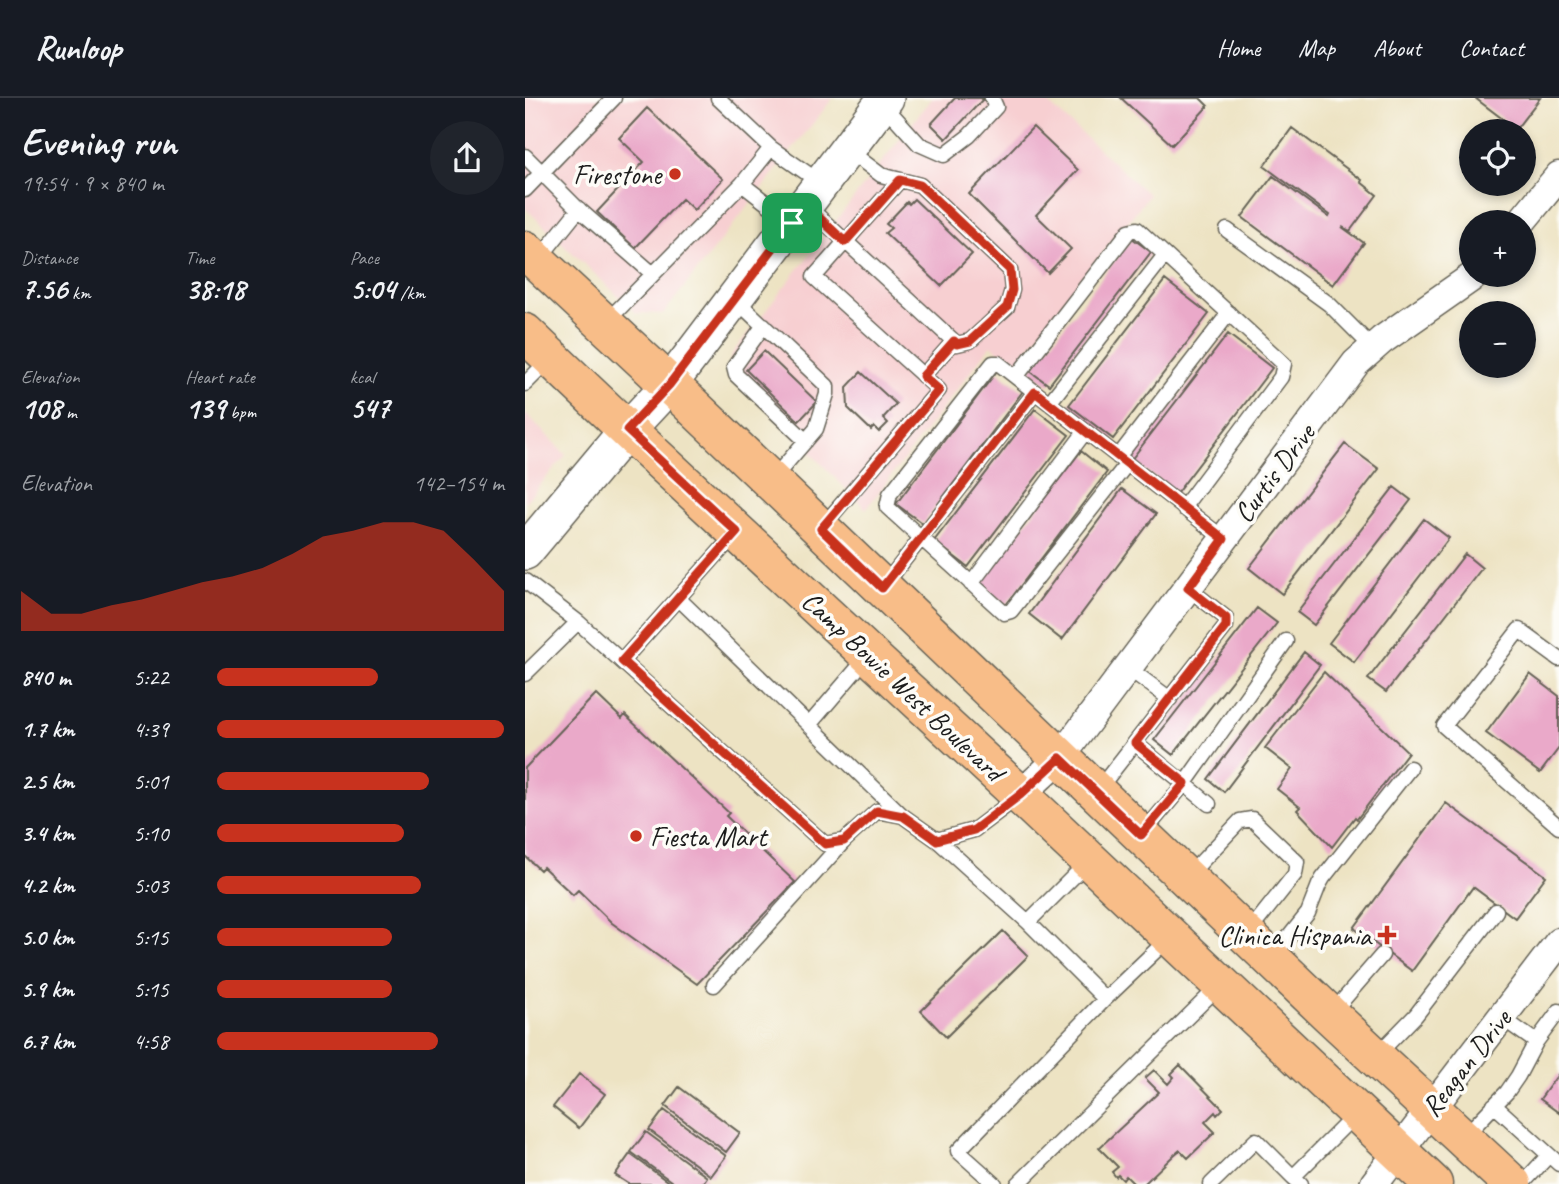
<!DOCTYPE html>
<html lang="en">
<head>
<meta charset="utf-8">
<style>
  body { margin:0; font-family:Caveat,sans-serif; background:#20242c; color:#f1f3f6; height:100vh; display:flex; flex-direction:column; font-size:26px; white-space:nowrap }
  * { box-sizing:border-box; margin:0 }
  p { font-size:23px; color:#9ea1a6 }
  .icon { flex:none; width:38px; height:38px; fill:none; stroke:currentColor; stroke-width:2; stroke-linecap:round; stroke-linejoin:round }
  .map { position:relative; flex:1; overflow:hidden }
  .side { display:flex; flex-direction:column; background:#171b24; width:525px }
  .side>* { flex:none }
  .controls { position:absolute; left:934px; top:21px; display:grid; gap:14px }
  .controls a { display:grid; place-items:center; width:77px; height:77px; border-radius:50%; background:#171b24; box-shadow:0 4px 10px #0003; font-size:35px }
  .pin { position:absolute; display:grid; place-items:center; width:60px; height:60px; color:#fff; margin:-30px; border-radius:14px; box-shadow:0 4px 10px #0006 }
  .round { display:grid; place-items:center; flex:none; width:74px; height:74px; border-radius:37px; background:#20242c }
  .head { display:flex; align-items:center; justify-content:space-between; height:119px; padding:0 21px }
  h1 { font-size:38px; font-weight:600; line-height:52px }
  .figures { display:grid; grid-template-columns:repeat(3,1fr); gap:10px; height:119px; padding:7px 21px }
  .figures div { display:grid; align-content:center }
  .figures b { font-size:30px; font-weight:600 }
  .figures small { font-size:19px; font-weight:400 }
  .figures p { font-size:19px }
  .chart { height:196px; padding:14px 21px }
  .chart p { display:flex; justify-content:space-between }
  .chart svg { width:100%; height:126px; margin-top:7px; fill:#c8321e; opacity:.7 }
  ul { padding:0 21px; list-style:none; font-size:23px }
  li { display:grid; grid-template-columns:112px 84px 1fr; align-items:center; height:52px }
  li i { height:18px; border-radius:9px; background:#c8321e }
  header { display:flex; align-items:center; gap:42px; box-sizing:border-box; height:98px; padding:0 35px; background:#171b24; border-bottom:2px solid #363941 }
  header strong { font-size:33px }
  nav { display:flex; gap:38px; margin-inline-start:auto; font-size:24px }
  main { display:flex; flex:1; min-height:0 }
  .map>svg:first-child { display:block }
  .built { fill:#f7cfd1 }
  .building { fill:#eaa9c9 }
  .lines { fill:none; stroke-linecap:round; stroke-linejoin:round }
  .service-casing { stroke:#656256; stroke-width:17 }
  .minor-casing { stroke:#656256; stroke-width:31 }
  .tertiary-casing { stroke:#656256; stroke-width:38 }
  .primary-casing { stroke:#656256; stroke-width:41 }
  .service { stroke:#fff; stroke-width:14 }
  .minor { stroke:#fff; stroke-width:28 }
  .tertiary { stroke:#fff; stroke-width:35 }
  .primary { stroke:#f8bd88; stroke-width:38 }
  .route-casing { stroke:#fff; stroke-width:14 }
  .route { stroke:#c8321e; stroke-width:9 }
  .poi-dot { fill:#c8321e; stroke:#fdfcf7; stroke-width:2.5 }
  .labels { text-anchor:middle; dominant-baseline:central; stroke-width:7; stroke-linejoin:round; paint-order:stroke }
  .poi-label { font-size:28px; fill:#1c1c1c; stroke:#fdfcf7; text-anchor:end }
  .street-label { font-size:28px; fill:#1c1c1c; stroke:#fdfcf7 }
</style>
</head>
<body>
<header>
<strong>Runloop</strong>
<nav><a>Home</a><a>Map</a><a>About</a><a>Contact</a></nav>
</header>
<main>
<section class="side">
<div class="head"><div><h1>Evening run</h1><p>19:54 · 9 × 840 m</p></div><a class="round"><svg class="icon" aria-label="share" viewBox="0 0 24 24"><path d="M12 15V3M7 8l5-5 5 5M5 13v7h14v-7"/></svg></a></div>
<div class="figures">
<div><p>Distance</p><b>7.56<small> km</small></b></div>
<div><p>Time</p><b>38:18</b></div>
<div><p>Pace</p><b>5:04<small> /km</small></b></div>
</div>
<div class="figures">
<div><p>Elevation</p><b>108<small> m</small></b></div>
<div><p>Heart rate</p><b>139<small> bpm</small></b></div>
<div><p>kcal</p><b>547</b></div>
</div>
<div class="chart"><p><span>Elevation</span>142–154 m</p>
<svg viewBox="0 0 160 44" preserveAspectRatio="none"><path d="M0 44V30L10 38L20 38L30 35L40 33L50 30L60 27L70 25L80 22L90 17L100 11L110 9L120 6L130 6L140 9L150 19L160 30V44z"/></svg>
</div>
<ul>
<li><b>840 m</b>5:22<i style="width:56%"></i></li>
<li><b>1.7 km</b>4:39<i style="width:100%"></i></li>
<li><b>2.5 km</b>5:01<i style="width:74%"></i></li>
<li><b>3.4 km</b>5:10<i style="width:65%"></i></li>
<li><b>4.2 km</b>5:03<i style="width:71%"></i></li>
<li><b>5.0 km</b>5:15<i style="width:61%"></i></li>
<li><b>5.9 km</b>5:15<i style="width:61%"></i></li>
<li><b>6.7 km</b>4:58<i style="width:77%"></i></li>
</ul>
</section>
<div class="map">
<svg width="1034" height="1086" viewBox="0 0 1034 1086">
  <rect width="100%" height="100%" fill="#fdfcf7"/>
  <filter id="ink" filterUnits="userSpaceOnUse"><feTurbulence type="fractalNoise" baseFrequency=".0143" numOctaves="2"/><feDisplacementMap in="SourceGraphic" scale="14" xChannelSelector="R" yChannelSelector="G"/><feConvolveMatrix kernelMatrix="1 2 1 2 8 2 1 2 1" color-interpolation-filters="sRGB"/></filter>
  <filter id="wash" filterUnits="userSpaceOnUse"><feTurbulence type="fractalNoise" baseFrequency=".00686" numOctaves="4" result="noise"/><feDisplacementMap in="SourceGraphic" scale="28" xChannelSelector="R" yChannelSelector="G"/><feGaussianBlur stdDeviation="1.57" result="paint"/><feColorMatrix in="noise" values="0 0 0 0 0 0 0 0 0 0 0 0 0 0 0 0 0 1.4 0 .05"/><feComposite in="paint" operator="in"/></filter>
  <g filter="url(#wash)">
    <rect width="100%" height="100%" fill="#ede3c3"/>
    <path class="built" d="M0,0H308L138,216L111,215L0,110Z
      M407,0H518L624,97L490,267L466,247L341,411L204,272L206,257Z
      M0,315L41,357L0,404Z"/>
    <g id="blocks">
      <path class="building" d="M430,0H459L421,41L406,26Z
        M596,0H675L683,8L647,47Z
        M950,0H1015L991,31Z
        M122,10L198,81L169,112L157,101L110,150L72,114L119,64L94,40Z
        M508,29L553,72L511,117L546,151L523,175L444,96Z
        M767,30L837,82L836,84L852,97L825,133L817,129L839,145L808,187L717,119L748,78L804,119L805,117L739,68Z
        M389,101L447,156L416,188L360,135L366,130L361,126L382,104L384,106Z
        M607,140L626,154L524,287L505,273Z
        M640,182L684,216L588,341L544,307Z
        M703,236L747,270L651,396L606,362Z
        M239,253L292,304L274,323L221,272Z
        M472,273L498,293L398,426L371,406Z
        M336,274L371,306L358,320L363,325L354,334L349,329L346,332L323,310L322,289Z
        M510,311L544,337L443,469L409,443Z
        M820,346L854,371L757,496L724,470Z
        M556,353L582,374L481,507L454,486Z
        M869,389L886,402L789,527L772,514Z
        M597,391L631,416L537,542L504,516Z
        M899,421L924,440L829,564L804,545Z
        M940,456L957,470L861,594L843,581Z
        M732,510L752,525L648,657L629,642Z
        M779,554L795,567L699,694L683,681Z
        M799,574L883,654L832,721L830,719L807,749L772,712L775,709L752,691L767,671L740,650Z
        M1005,576L1034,598V650L1015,675L961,635Z
        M71,596L97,621L100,617L204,715L201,718L270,784L172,886L87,825L53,792L48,797L18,769L15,772L0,758V670Z
        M921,705L1021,778L990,820L948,789L887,873L829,830Z
        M478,833L503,858L421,939L396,913Z
        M655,967L698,1011L692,1017L690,1014L680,1024L690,1034L663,1060L655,1052L649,1057L619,1086H609L601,1078L598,1082L593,1077L591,1079L587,1074L593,1069L574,1050L634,994L620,980L629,972L643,986L649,979L646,976Z
        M1034,975V1015L1015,1001Z
        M54,976L80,996L54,1030L28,1009Z
        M154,989L215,1035L201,1054L140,1008Z
        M139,1012L201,1058L186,1078L124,1032Z
        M121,1034L182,1079L177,1086H150L106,1054Z
        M105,1056L146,1086H104L90,1077Z"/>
    </g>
  </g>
  <g filter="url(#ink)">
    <use href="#blocks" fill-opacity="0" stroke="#656256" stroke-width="2"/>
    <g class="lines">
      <g class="service-casing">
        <path id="service" d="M357,5L394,46L419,57L444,38L471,9L467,0
          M246,50L296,85
          M0,58L50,108L128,176
          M217,86L267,125
          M0,92L89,0
          M281,107L432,246L445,243L482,209L487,192L485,172L395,87L356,77L323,52
          M702,132L804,206L848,250
          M13,162L54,111
          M210,201L302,288V296L291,331L246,383
          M80,225L217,86L246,50L193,0
          M239,227L209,269L211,277L281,343
          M398,278L429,243
          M491,279L604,133L612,131L759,266L756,279L658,410
          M0,286L25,261
          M510,294L473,265H468L365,396L362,409L479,515L486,513L602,366
          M524,305L640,157
          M593,359L704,215
          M297,429L414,292L289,179L375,82
          M0,483L53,524L300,746L319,743L352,713L378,718L412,742L449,732L493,699
          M446,486L560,334
          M358,489L510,294L699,441
          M153,500L378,718
          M1034,561L994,532L919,628L1034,729
          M97,563L211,435
          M603,570L645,601
          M0,576L53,524
          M284,627L343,558
          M610,645L684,706
          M573,692L701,528V520L663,490
          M618,735L660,685L761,543
          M412,742L503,824L564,763
          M662,779L715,723L727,721L772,764L770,776L723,835
          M747,860L783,815L794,787L798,780L885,670
          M189,887L319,743
          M580,901L645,839
          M806,916L857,857
          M976,919L1011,944L1034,913
          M851,958L891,917L971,813
          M969,1007L1034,1066
          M938,1040L982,994L993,978L1011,944
          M470,1086L433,1053L580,901L503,824
          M493,1086L694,888
          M686,1086L731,1042L768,1079
          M776,1086L768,1079L832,1015
          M997,1086L1024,1057"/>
      </g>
      <g class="minor-casing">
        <path id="minor" d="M996,124L1034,78
          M495,697L535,660L831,265L857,242L950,177
          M849,1086L1034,844"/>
      </g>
      <g class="tertiary-casing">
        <path id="tertiary" d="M0,454L102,332L144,287L361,0"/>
      </g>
      <g class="primary-casing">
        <path id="primary" d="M0,152L162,303L805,917L987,1086
          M0,235L102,332L495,697L908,1086"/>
      </g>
      <use href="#service" class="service"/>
      <use href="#minor" class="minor"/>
      <use href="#tertiary" class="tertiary"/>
      <use href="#primary" class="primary"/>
    </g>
  </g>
  <g class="lines" filter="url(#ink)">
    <g class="route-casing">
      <path id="route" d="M375,82L395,87L485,172L487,192L482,209L445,243L432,246L429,243L398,278L414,292L296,431L357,490L510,294L699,441L663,490L701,520V528L610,645L660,685L616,737L535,660L495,697L449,732L412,742L378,718L352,713L319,743L300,746L97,563L212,434L102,332L144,287L281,107L320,144Z"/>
    </g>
    <use href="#route" class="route"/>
  </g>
  <g class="poi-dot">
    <circle cx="150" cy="76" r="7"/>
    <circle cx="111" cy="738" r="7"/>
    <path d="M858.5 826.5h7v7h7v7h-7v7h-7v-7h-7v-7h7z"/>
  </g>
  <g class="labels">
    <g class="poi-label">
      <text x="136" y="76">Firestone</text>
      <text x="125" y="738" text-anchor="start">Fiesta Mart</text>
      <text x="846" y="837">Clinica Hispania</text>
    </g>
    <g class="street-label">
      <text transform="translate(749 375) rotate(-53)">Curtis Drive</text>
      <text transform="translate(378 588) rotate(43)">Camp Bowie West Boulevard</text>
      <text transform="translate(941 965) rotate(-52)">Reagan Drive</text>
    </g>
  </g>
</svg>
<div class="controls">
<a><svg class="icon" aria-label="locate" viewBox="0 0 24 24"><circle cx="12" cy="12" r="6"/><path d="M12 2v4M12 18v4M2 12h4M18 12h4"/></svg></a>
<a>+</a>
<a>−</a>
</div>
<div class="pin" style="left:267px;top:125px;background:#1e9e55"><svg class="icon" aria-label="arrive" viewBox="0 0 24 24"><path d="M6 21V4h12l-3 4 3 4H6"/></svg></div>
</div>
</main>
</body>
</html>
